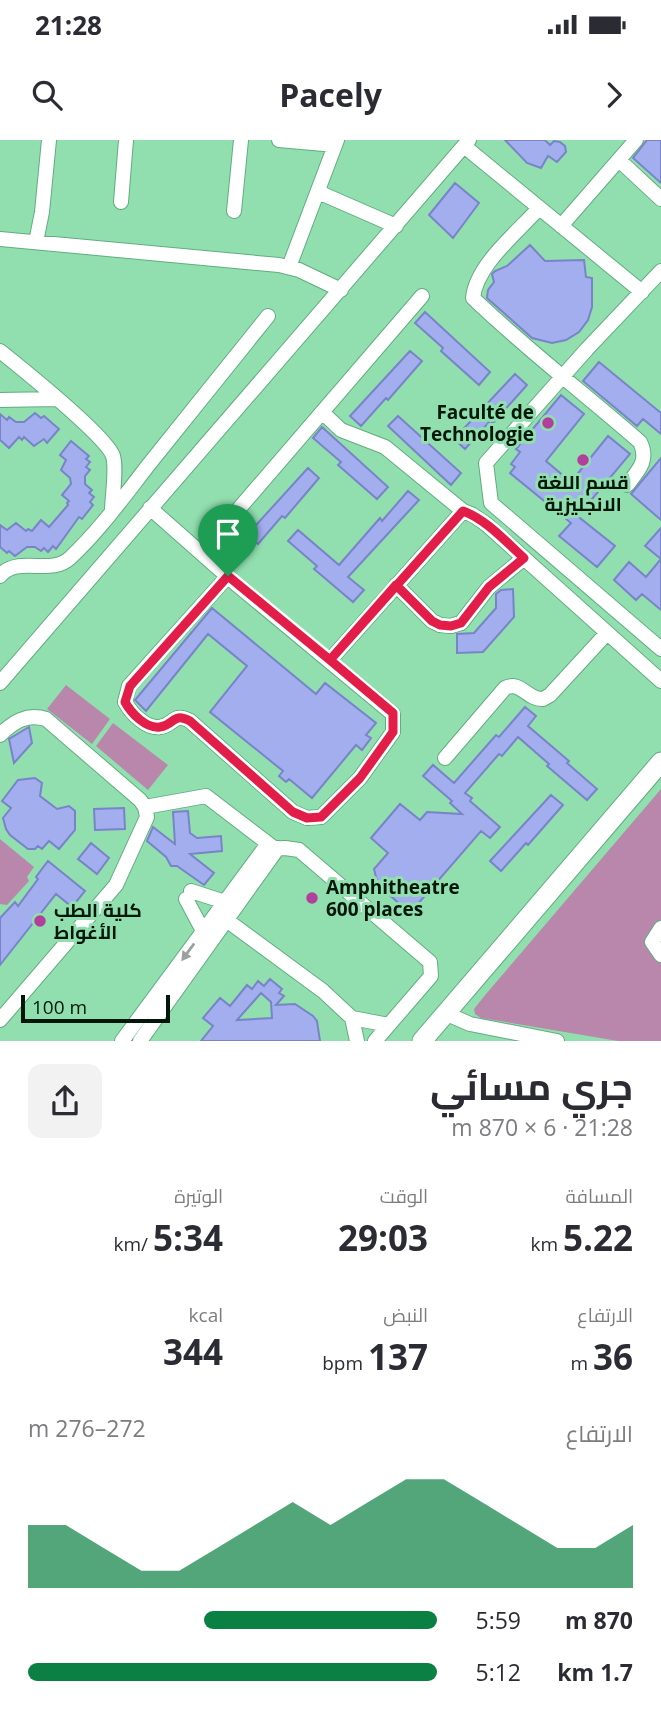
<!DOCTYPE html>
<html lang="ar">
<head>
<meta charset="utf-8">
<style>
  body { margin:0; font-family:"Open Sans",Cairo,sans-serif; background:#f2f2f3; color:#2b2b33; direction:rtl; height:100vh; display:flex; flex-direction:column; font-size:26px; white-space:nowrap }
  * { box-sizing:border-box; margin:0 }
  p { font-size:23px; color:#7c7c81 }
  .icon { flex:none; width:38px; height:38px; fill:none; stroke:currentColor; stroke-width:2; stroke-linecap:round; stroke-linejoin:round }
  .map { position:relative; height:901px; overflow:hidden; direction:ltr }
  .panel { display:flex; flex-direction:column; background:#fff; flex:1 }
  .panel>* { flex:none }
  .scale { position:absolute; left:21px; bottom:18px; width:149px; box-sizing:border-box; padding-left:7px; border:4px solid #01170a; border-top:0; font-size:19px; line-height:24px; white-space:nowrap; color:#01170a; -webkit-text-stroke:5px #91dfaf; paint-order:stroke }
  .pin { position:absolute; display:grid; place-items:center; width:60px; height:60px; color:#fff; margin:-72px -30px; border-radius:50% 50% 50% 0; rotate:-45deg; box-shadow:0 0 7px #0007 }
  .pin .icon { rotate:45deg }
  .round { display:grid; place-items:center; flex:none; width:74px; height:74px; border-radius:14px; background:#f2f2f3 }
  .headline { display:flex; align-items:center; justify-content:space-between; height:119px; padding:0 28px }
  h1 { font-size:38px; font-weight:700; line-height:52px }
  .metrics { display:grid; grid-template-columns:repeat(3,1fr); gap:10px; height:119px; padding:7px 28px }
  .metrics div { display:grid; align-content:center }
  .metrics b { font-size:35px; font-weight:700 }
  .metrics small { font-size:19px; font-weight:400 }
  .metrics p { font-size:19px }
  .chart { height:196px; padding:14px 28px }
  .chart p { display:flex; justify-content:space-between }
  .chart svg { width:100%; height:126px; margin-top:7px; fill:#0b8043; opacity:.7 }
  ul { padding:0 28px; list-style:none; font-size:23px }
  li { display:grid; grid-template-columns:112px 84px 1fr; align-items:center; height:52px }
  li i { height:18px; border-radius:9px; background:#0b8043 }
  .status { display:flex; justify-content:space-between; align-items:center; height:49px; padding:0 35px; background:#fff; direction:ltr }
  .status svg { height:19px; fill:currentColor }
  header { display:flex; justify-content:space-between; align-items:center; height:91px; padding:0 28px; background:#fff; font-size:32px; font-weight:700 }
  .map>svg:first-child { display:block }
  .green { fill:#ba87ac }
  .building { fill:#a2aeee; stroke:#7984c8; stroke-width:2; fill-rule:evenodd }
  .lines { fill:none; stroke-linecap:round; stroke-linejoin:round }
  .minor-casing { stroke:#60ad7f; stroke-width:16 }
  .major-casing { stroke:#60ad7f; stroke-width:21 }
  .minor { stroke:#fff; stroke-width:14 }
  .major { stroke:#fff; stroke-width:19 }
  .oneway { fill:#99a29d }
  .route-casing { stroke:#fff; stroke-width:14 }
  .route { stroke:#e11d48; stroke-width:9 }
  .poi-dot { fill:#b13f9b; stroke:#91dfaf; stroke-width:2.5 }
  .labels { text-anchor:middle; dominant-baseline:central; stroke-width:6; stroke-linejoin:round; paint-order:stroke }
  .poi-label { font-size:19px; font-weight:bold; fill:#01170a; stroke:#91dfaf; text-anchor:start }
</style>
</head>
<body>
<div class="status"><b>21:28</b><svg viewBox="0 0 49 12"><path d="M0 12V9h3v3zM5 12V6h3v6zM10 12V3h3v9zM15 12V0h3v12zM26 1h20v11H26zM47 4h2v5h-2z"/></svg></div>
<header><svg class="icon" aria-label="forward" viewBox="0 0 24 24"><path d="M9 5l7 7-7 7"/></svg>Pacely<svg class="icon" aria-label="search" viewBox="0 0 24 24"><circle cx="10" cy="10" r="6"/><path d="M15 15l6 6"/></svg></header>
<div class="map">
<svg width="661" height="901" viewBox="0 0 661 901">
  <rect width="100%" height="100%" fill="#91dfaf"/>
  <path class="green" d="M66,545L110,579L92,604L47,569Z
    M113,583L168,625L148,650L96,606Z
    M661,649V781L645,800L649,810L661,821V901H618L481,878L475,874L474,869L486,854Z
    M0,699L34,727L27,737L29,741L7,765L0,764Z"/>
  <path class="building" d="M505,0H545L550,5L554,1L560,2L565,6L566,12L557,22L548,16L541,28L527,23Z
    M647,0H661V43L633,18Z
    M455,43L479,63L453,98L429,75Z
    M530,105L545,121L584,120L586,137L592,138V167L588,180L579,192L566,200L552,203L532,198L487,158L488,150L494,142L492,134L495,131L507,126Z
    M425,172L490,232L479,245L441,211L443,208L415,183Z
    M410,211L422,221L388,260L386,258L361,286L350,276Z
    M599,222L661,273V294L643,279L637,286L583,241Z
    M515,234L527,245L493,283L490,281L465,309L454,299Z
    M561,255L584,274L546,321L571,342L608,296L630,314L588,364L585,362L575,374L615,406L597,427L559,396L571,383L510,333L515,327L511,324L520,312L516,309Z
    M35,273L41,278L44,276L59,289L47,303L44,299L34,306L24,297L22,300L19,297L9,308L0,300V274L7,280L9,277L16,282H24Z
    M398,276L461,333L451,345L388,286Z
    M322,287L388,347L377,359L338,325L341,322L313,298Z
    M71,301L89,316L86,319L90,322L86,327L90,330L85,336V344L92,350L89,353L94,357L90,362L93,365L82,379L79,377L56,409L53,406L48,412L44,408L41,411L35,407H27L15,416L9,411L7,413L0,407V385L7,390L16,383L26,391L28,389L32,391L41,380L49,387L68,365L67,363L69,361L62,355L71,344L70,338L61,330L66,320L60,315Z
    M661,318V380L631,354Z
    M308,328L319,338L285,378L282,376L258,404L247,395Z
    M408,351L419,360L348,437L364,450L353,462L314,429L317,426L288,401L298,390L339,425L380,378L382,381Z
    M661,388V470L642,454L636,460L614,440L629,422L646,437L661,419L645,406Z
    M513,449L514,477L483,512L457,513V494L474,493L496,468V454L501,450Z
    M212,468L316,554L325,543L376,583L366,595L371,598L362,610L356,605L312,658L289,639L286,642L279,636L283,631L210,572L247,526L208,494L146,571L135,560Z
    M525,567L536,576L528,586L569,621L567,623L597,649L587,660L547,626L549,624L518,597L502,616L499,614L465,653L472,658L470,661L500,687L490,698L481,691L410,773L378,745L374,729L388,713L371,698L400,664L420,680L427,672L462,674L450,663L452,661L423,636L433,625L454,643L496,595L499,597Z
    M29,587L32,603L14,623L9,599Z
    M35,638L42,643L40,656L57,669L69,666L75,671V690L59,709L49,701L42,709L38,706L35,709H28L10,695L6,689L3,678L11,668L2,661L18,640Z
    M551,655L563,665L528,705L526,703L501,731L490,721Z
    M124,668L125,689L95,690L94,669Z
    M188,671L190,693L197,698L221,696L222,711L190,714L214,733L204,745L177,726H171L166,717L147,701L153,687L175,704L173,672Z
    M91,703L109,718L97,734L78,719Z
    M48,721L85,751L72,767L56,754L0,825V778L15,762L18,766L38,739L36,737Z
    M270,839L282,849L279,853L284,856L276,865L295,864L313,876L317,881L320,901H201L213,886L203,878L220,858L230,866L247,845L252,849L258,841L264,846ZM261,853L271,862L272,878L237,880Z"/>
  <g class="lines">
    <g class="minor-casing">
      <path id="minor" d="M279,0L335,5
        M464,6L642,152
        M619,20L661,59
        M318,52L396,86
        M121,62L126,0
        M539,68C517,93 476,125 473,158C526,209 585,254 640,302C649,320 639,330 627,345
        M234,71L241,0
        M561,86L636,0
        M0,99L279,125L299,130L341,150
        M36,102L42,72L49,0
        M289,127L337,0
        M661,131L587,209L486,323L491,363L661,509
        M0,211C20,227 107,297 113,316C117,329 112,356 112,371
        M0,260L57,259
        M322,272L341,290L385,307L463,371
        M150,368L235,443L393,574V592L360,638L321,677L307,678L293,672L190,581C172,572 175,585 160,587C146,589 131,573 125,562L129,546L228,436
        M218,393L422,156
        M0,436C17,415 51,436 70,418C100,390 125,355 150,323C189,274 229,225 268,176
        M396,445L432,481L440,485L451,486L461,483L489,447L524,418
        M330,520L463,371L473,375L486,384L661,541
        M0,543L469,0
        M0,595C13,582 27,573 46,579L140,660L145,667L147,677L116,745L0,880
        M445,618L505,548C521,540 527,560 543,559L550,555L607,493
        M145,667L206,656L274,708
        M191,751L225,762
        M186,759L203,791
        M221,776L323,851L352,878L389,885
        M661,788L652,802L661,815
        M447,874L470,884L557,901
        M352,878L357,901
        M122,901L264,709L285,708L299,710L430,822L431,836L375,901
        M140,901L278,708"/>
    </g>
    <g class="major-casing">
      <path id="major" d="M422,901L661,622"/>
    </g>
    <use href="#minor" class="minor"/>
    <use href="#major" class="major"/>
  </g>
  <defs><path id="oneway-solid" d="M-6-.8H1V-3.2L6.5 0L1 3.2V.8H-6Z" transform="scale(1.75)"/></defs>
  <use class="oneway" href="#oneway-solid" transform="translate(188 812) rotate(126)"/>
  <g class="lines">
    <g class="route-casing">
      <path id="route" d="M228,436L130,546L125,562C131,573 146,589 160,587C175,585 172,572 190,581L293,672L307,678L321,677L360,638L393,592V573L330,520L463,371C487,380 505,401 524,418L489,447L461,483L451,486L440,485L432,481L396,445L330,520L228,436"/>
    </g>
    <use href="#route" class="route"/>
  </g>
  <g class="poi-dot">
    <circle cx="548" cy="283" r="7"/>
    <circle cx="583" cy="320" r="7"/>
    <circle cx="312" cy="758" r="7"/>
    <circle cx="40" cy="781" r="7"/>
  </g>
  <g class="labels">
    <g class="poi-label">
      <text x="534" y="272" text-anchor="end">Faculté de<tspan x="534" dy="22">Technologie</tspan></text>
      <text x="583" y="342" text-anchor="middle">قسم اللغة<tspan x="583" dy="22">الانجليزية</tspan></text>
      <text x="326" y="747">Amphitheatre<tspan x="326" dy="22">600 places</tspan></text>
      <text x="54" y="770">كلية الطب<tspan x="54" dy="22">الأغواط</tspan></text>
    </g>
  </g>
</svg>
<div class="scale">100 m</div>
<div class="pin" style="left:228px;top:436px;background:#1e9e55"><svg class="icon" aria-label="arrive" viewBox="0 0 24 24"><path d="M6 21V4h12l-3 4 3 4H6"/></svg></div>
</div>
<section class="panel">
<div class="headline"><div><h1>جري مسائي</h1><p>21:28 · 6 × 870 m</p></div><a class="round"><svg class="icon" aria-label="share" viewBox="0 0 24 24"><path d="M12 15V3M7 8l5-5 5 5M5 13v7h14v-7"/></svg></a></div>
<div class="metrics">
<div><p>المسافة</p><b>5.22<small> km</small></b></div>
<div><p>الوقت</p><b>29:03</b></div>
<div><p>الوتيرة</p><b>5:34<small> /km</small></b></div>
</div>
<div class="metrics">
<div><p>الارتفاع</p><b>36<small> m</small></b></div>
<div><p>النبض</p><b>137<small> bpm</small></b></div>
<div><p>kcal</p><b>344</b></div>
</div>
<div class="chart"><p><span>الارتفاع</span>272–276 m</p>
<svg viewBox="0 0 160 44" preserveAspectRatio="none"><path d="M0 44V22L10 22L20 30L30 38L40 38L50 30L60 22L70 14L80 22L90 14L100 6L110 6L120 14L130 22L140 30L150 30L160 22V44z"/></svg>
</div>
<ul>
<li><b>870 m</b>5:59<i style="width:57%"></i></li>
<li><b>1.7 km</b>5:12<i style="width:100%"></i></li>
</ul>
</section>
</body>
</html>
